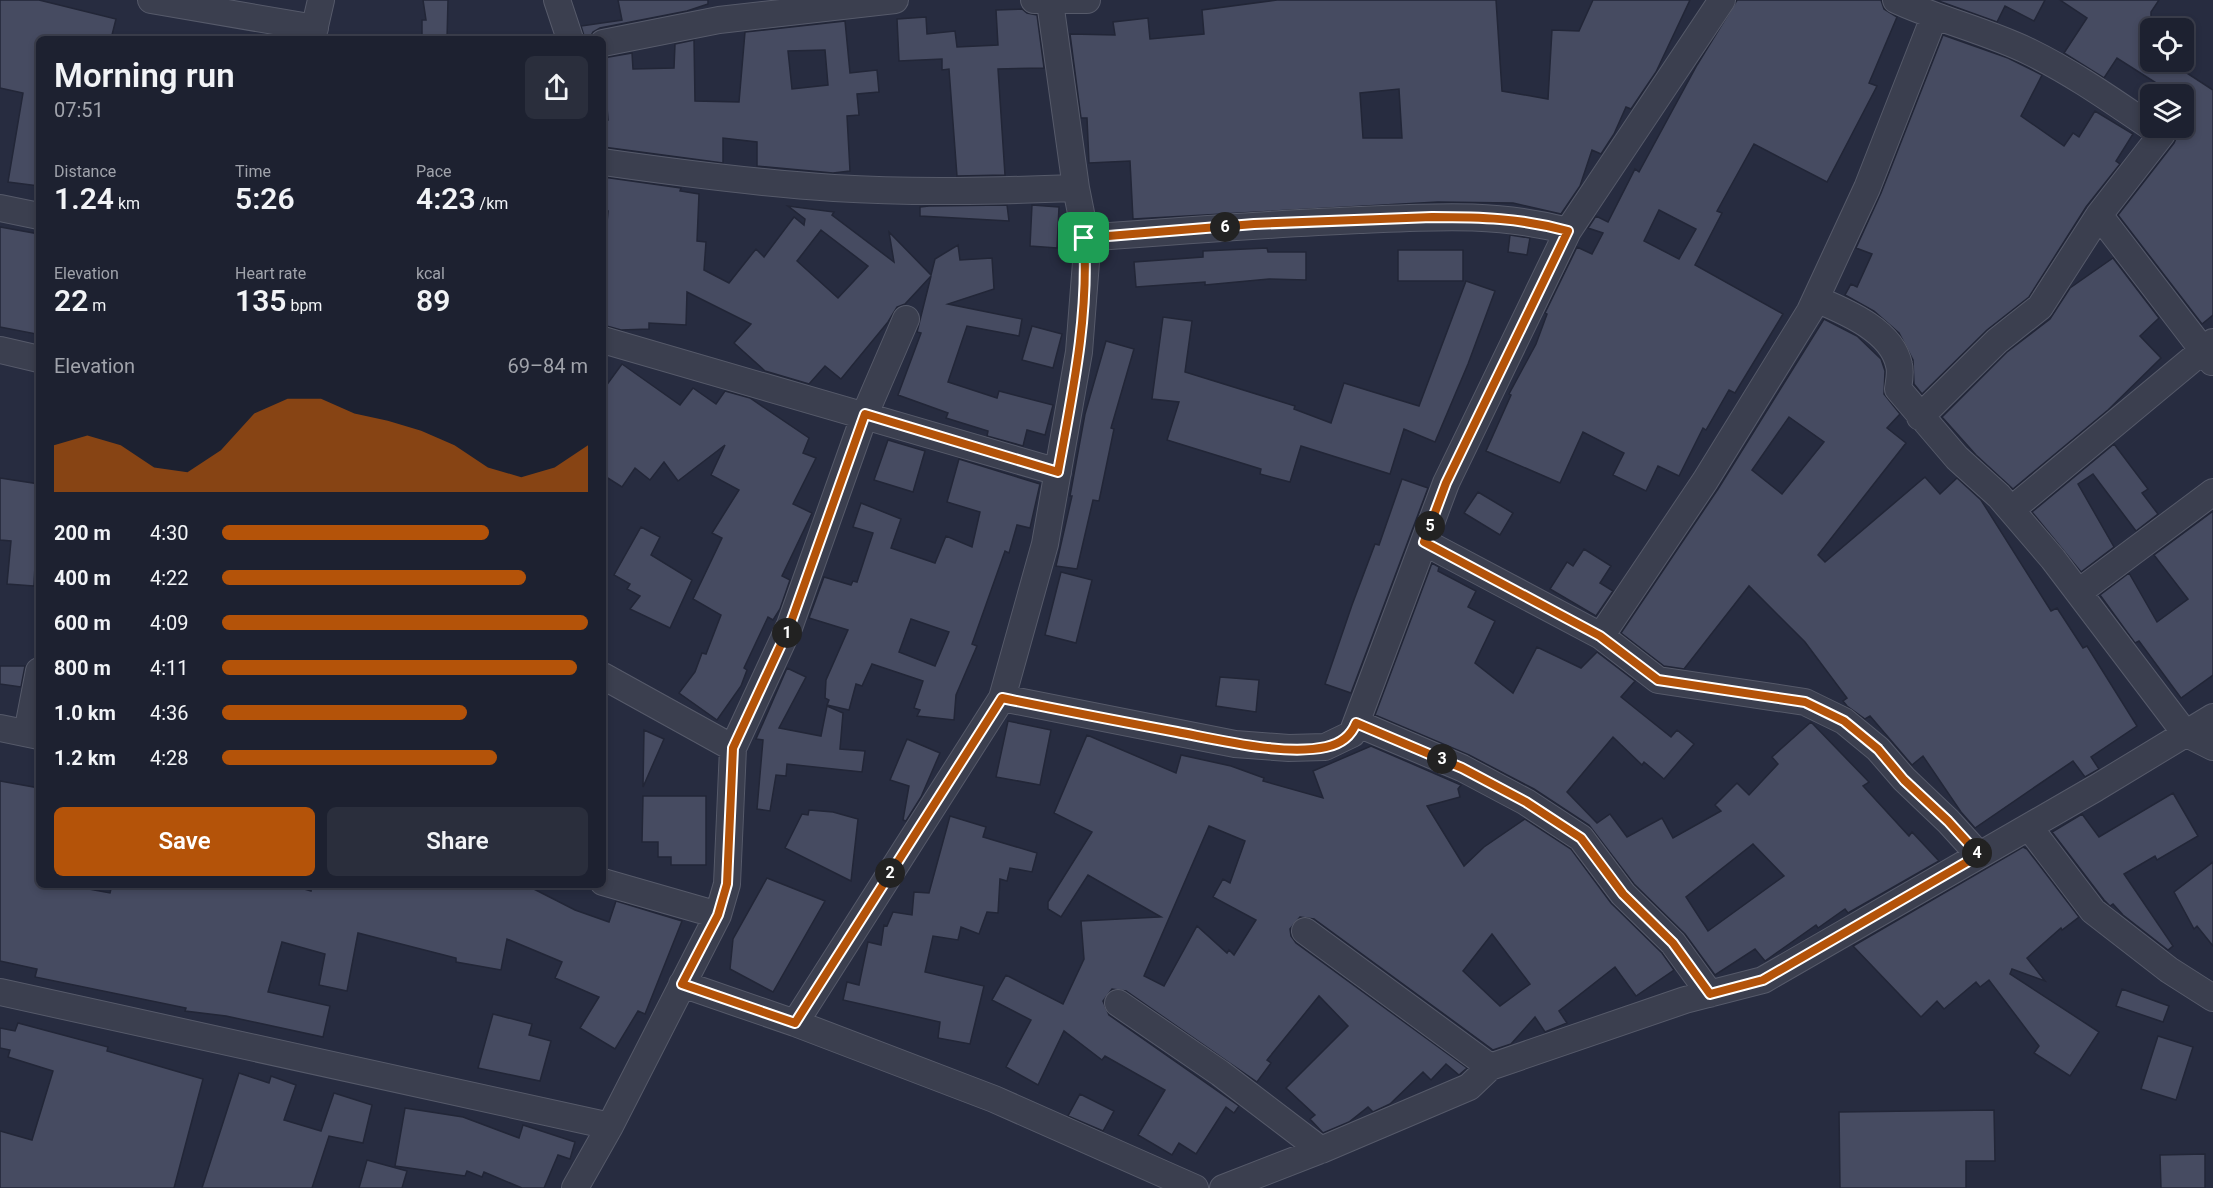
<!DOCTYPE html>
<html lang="en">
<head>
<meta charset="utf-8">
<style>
  body { margin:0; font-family:Roboto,sans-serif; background:#2a2e3c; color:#f1f3f6; height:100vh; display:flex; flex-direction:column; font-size:22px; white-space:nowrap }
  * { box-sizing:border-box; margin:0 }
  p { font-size:20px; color:#a0a3ab }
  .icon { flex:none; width:33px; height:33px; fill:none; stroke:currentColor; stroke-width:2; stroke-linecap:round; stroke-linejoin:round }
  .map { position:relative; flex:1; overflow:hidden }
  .drawer { position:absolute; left:36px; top:36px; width:570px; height:852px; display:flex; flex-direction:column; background:#1d2130; border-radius:9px; box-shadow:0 3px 9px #0003,0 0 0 2px #3b3e4c }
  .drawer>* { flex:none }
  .buttons { position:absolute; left:2140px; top:18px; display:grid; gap:12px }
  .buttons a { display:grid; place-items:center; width:54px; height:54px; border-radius:9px; background:#1d2130; box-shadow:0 3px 9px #0003,0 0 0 2px #3b3e4c; font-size:30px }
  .pin { position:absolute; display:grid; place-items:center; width:51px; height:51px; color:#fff; margin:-26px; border-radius:12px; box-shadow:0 3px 9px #0006 }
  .km { position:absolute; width:30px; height:30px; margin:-15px; border-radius:50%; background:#222; color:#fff; font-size:16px; line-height:30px; text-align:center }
  .round { display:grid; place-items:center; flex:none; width:63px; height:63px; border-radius:9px; background:#2a2e3c }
  .summary { display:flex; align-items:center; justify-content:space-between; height:102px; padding:0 18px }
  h1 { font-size:33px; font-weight:600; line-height:45px }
  .metrics { display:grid; grid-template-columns:repeat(3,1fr); gap:9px; height:102px; padding:6px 18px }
  .metrics div { display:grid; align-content:center }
  .metrics b { font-size:30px; font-weight:600 }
  .metrics small { font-size:16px; font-weight:400 }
  .metrics p { font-size:16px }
  .chart { height:168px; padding:12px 18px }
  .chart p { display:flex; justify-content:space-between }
  .chart svg { width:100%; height:108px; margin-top:6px; fill:#b45309; opacity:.7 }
  .button { display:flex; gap:12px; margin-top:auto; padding:12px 18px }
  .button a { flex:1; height:69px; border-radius:9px; background:#b45309; color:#fff; font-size:24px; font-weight:600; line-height:69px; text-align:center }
  .button a+a { background:#2a2e3c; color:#f1f3f6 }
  ul { padding:0 18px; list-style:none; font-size:20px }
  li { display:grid; grid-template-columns:96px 72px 1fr; align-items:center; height:45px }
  li i { height:15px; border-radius:8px; background:#b45309 }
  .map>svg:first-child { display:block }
  .building { fill:#464b61; stroke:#222637; stroke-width:1.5; fill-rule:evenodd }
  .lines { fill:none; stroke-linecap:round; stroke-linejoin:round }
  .minor-casing { stroke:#565a6a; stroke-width:28 }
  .minor { stroke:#3b3f4f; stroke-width:26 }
  .route-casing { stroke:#fff; stroke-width:12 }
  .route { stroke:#b45309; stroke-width:8 }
</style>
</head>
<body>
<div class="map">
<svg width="2213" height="1188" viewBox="0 0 2213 1188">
  <rect width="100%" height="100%" fill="#272c40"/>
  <path class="building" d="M0,0H39L116,19L111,39H39V186L8,182L23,93L0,88Z
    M423,0H448L447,39H422V20H426Z
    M618,0H708V4L687,11L600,28L593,32L589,39H585L581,26L622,20Z
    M1277,0H1496L1502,91L1548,99L1552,30L1579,31L1593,0H1690L1656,72L1631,109L1626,107L1614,134L1601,154L1592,150L1580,186L1561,214L1513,203L1438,202L1133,219L1130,161L1089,163L1087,118H1081L1070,34L1115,35L1113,22L1148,18L1150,39L1204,34L1202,10ZM1399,89L1402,138H1363L1360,93Z
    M1737,0H1881L1884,9L1897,17L1869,83L1877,86L1827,182L1754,144L1717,211L1722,213L1695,265L1783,314L1735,393L1729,390L1706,430L1703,428L1679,476L1658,466L1646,491L1613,475L1624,453L1583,432L1560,483L1486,451L1511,395L1509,394L1536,344L1547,314L1545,313L1577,247L1592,254L1603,233L1588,228L1596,216L1608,222L1635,169L1639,172L1697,65ZM1659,210L1696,229L1679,259L1644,241Z
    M1936,0H2045L2034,21L2005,6L1997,22Z
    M2060,0H2159L2151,12V62H2170L2213,90V315L2202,324L2118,215L2174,143L2177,136L2175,128H2184V94H2156L2161,86L2117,58L2104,78L2064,53L2087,18Z
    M1022,9L1027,13L1037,15L1044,68L998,69L1005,175L957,176L949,69L942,70V59L899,61L897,19L926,17L927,34L955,31L957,47L998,45L996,10Z
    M845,21L850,73L877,70L879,92L857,94L859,115L847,116L850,171L833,173L757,166V142L723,138V163L603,147V120H608L603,58L632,53L633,69L674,68L675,44L694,40L695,101L739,102L745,32ZM825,50L828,85L792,89L788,51Z
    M1943,35L2008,58L2042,75L2021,116L2064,146L2073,133L2079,137L2095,111L2133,134L2116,161L2120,164L2086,207L2029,297L1987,330L1922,394L1914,384L1913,360L1899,333L1874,311L1845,295L1851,284L1857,287L1872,254L1856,248L1881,193Z
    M603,177L681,188L680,191L699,194L697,241L706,242L704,270L729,283L756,249L764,257L794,217L804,225L805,219L788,206L834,212L832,215L894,262L889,232L931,275L935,259L958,245L960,260L992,258L994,289L948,304L1022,319L1019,336L967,326L948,382L997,398L999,391L1053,405L1045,435L1027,430L1023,446L987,436L988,431L946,418L948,413L898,395L921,333L917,332L931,276L905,304L897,307L888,322L841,379L825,366L809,384L765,371L734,343L751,324L687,292L686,325L649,323V329L621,330L603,325V269L608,211H603ZM821,230L868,266L838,298L797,261Z
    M1007,205L1009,221L920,216V207L929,206Z
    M1032,205L1059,207L1057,248L1030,246Z
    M0,227L39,234V321L36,334L0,327Z
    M1510,235L1530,238L1527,255L1508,252Z
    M1267,248L1268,252H1306V280L1269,279L1205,285V282L1136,287L1134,262L1203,257V251Z
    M1398,250H1463V281H1398Z
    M2113,258L2159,318L2140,336L2161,358L2108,410L2013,489L1976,455L1942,417L2007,352L2050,319L2070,288Z
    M1466,281L1495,291L1468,364L1435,442L1404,429L1390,474L1301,446L1290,482L1260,474L1261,469L1167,440L1179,402L1152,399L1163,317L1192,321L1185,372L1295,406L1294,409L1331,423L1344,383L1419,406Z
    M1824,319L1857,336L1881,359L1885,371L1884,394L1900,414L1887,428L1906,443L1818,555L1825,562L1925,477L1940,494L1957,478L1981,500L2051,611L2057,608L2083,648L2087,646L2137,726L2091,757L2099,769L2085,777L2073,761L1975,828L1961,812L1923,756L1912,765L1870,716L1865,719L1847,706L1843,701L1847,698L1805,642L1749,586L1684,669L1664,666L1621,633L1718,489ZM1789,417L1824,442L1782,494L1752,470Z
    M1032,326L1062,334L1053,368L1022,360Z
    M1106,341L1134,349L1111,428L1114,429L1099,501L1093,500L1077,569L1056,566L1072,496H1070L1085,414Z
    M622,364L680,405L693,388L716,404L725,391L750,398L809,438L803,453L816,458L793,504L812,513L782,576L790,580L780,609L773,620L768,617L744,668L747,670L741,686L717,720L679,693L695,672L702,653L706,654L721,615L693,599L722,538L712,533L739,490L711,475L725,445L678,481L664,462L650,480L635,468L622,487L603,475V390Z
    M888,440L925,451L913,492L874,480Z
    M2114,444L2148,489L2142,493L2158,514L2136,531L2093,474L2078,484L2114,547L2081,572L2032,512Z
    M959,459L1040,484L1030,528L1017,525L1009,553L1005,551L972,644L977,646L956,695L954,720L917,716L920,710L914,708L923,681L872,664L862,686L856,684L849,710L827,705L829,700L825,698L826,680L848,630L809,618L824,577L851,585L853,581L857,582L873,533L853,527L861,503L901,519L891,548L935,563L946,536L972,547L980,512L947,502ZM911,619L949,632L935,666L899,652Z
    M0,478L39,484L34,586L7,584L11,541L0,540Z
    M1402,479L1428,488L1351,693L1325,684L1352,605L1375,544L1379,545Z
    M1478,492L1513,513L1500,535L1464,513Z
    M2213,511V675L2181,698L2139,641L2135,643L2100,595L2129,573L2157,622L2188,599L2154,555Z
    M641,527L660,537L651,555L692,580L670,628L630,609L640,596L627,589L630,584L614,575Z
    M1584,549L1611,566L1600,583L1613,591L1596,616L1550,589L1567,562L1573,566Z
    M1432,563L1439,567L1438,571L1476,591L1468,607L1495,621L1475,663L1513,693L1537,647L1581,668L1597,652L1635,681L1621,697L1671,737L1677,730L1694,744L1664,779L1644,762L1642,765L1613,737L1567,792L1597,823L1610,814L1627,837L1662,818L1673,838L1721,811L1715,805L1737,783L1749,795L1778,764L1772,757L1811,722L1869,782L1863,786L1909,836L1912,832L1939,861L1848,913L1845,909L1818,928L1816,925L1765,961L1755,949L1715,975L1685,934L1634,884L1589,825L1534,789L1469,755L1375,715ZM1753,844L1784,876L1708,931L1686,897Z
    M1061,572L1092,580L1076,643L1045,635Z
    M0,666H25L21,687L0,684Z
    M787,668L806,677L779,728L821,736L827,706L843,713L840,749L865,751L862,772L787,764L786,776L776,775L770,811L757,809L763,740L756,739Z
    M1220,677L1259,680L1256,712L1216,706Z
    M1008,721L1051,730L1040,785L996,777Z
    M644,730L664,739L643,787Z
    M1087,735L1176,773L1181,755L1231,766L1264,778L1263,781L1323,798L1313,771L1371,746L1461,785L1458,789L1460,797L1427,806L1464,866L1484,847L1525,819L1571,849L1611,903L1662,953L1674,970L1636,996L1615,967L1559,1011L1567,1023L1545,1032L1535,1017L1511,1044L1493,1050L1314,919L1300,917L1290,929L1291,936L1296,943L1467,1068L1459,1075L1446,1064L1431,1080L1423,1072L1390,1104L1373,1112L1368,1107L1349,1122L1323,1133L1310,1119L1315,1115L1286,1088L1348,1026L1319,996L1267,1060L1271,1063L1257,1082L1126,991L1112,989L1103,1001L1109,1015L1239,1106L1234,1113L1226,1107L1196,1154L1179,1143L1172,1155L1138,1135L1165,1090L1105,1056L1102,1060L1064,1031L1038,1085L1006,1067L1031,1020L992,1000L1006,975L1063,1004L1084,959L1081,921L1161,917L1088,875L1061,917L1048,909V902L1092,832L1054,813ZM1209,826L1245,841L1230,883L1223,879L1213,897L1256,920L1234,955L1229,950L1227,953L1197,926L1164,986L1144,976ZM1492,934L1530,984L1500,1006L1463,971Z
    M907,739L940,753L921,797L906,821L903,820L909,786L890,780Z
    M0,781L39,788V885H67L110,893L112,885H291L311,891L312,885H526L575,910L609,922L616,901L682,921L645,1014L638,1011L615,1049L580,1028L599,997L555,978L562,962L507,939L501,970L456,962V958L358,933L347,991L319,985L325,954L282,942L268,992L330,1006L323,1037L226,1016L185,1011L186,1008L35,977L37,969L0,961Z
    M2173,793L2198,836L2157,860L2155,856L2124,874L2173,946L2168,950L2123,915L2113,904L2110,906L2104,900L2052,832L2082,814L2099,837Z
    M643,796H706V865H671V857H658V842H642Z
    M809,810L833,812L858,819L851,881L785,848L802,814L808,815Z
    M950,816L986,827L983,837L1037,853L1032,872L1010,868L1007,881L1000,879L998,913L987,912L979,934L961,927L958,940L933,936L925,972L984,986L970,1044L938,1038L940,1022L843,1000L847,982L859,985L868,942L881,945L884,925L887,926L893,912L912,915L914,892L929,893Z
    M2023,847L2027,849L2079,917L2062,930L2061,928L2027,958L2045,981L2012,969L2010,974L2099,1032L2070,1076L2034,1053L2039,1046L1989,980L1980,987L1976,982L1944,1009L1937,1001L1921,1017L1853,946Z
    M2213,862V946L2197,926L2194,929L2174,892Z
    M767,878L825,901L773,992L730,969L733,939Z
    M2122,989L2169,1006L2163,1022L2116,1006Z
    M493,1014L532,1024L529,1035L551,1041L540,1081L478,1068Z
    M18,1023L108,1047L107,1051L203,1079L174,1188H0V1131L32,1140L53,1071L8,1057L10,1050L0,1048V1028L15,1031Z
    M2158,1036L2193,1047L2176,1100L2141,1089Z
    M239,1073L269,1083L271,1076L296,1085L284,1120L321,1131L334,1093L372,1105L363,1143L329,1136L312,1188H202Z
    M1080,1094L1114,1111L1103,1131L1068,1116Z
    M405,1108L463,1117L519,1138L523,1125L575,1142L570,1159L558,1155L544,1188H522L484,1172L482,1177L467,1171L465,1176L395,1166Z
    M1994,1110L1995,1161H1966V1188H1840L1839,1112Z
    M2205,1154V1188H2161L2160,1155Z
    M367,1160L407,1171L402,1188H359Z"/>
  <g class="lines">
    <g class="minor-casing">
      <path id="minor" d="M151,0L315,28
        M557,0L570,39
        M1034,0H1087
        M1896,0C1939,20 1987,31 2030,52C2073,73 2111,100 2151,127
        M312,39L321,0
        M603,43L719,20L895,0
        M603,162C680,173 757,183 834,188C914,193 995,191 1076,188
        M0,208L39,216
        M2099,215L2212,362
        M1084,238C1176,231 1267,224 1359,220C1431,217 1497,212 1568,231
        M1816,299C1844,311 1892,330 1899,365C1901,372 1899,382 1898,389L1957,458L1999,496L2053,559L2185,733L2213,747
        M603,340L1058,472
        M0,350L39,359
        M1920,417L1997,341L2040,307L2099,215L2162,134L2152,128
        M2011,510L2213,342
        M1424,542L1601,636L1658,680L1805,702L1844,721L1878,749L1904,779L1948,821L1979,855
        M2079,592L2213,492
        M1601,636L1705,481L1810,311L1867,188L1934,17
        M603,676L733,748
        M1002,698L1235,744L1289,748L1325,747L1352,734L1446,483L1568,231L1722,0
        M1356,723L1462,768L1526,802L1581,838L1623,894L1673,943L1710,994
        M0,728L39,736
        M27,733L39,671
        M2029,827L2093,911L2169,970L2213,998
        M603,882L718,915
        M1305,931L1490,1067
        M682,984L795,1023L994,1099L1195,1188
        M0,992L610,1126
        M1118,1003L1220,1073L1321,1150
        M795,1023L1002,698L1045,544L1079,352L1086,262L1084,228L1076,188L1050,2
        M575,1188L610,1126L718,915L727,884L733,748L790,625L865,414L906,319
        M1223,1188L1321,1150L1469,1087L1490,1067L1685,1000L1763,980L2096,788L2213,717"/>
    </g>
    <use href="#minor" class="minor"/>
  </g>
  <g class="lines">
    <g class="route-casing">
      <path id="route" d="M1432,217C1481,217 1520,218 1568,231L1446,483L1424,542L1600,636L1658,680L1805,702L1844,721L1878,749L1904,780L1948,821L1979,855L1763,980L1710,994L1673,943L1623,894L1581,838L1526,802L1462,768L1356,723C1351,736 1340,744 1326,747C1284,756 1219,740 1177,732C1118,721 1060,710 1002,698L795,1023L682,984L718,915L727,884L733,748L790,625L865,414L1058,472C1072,395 1089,317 1084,238L1254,224Z"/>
    </g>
    <use href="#route" class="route"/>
  </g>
</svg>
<div class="buttons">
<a><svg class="icon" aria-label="locate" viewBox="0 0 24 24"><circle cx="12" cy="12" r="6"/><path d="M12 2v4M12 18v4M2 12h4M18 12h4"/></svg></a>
<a><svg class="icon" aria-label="layers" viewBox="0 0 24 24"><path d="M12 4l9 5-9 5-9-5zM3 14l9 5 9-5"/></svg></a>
</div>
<div class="pin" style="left:1084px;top:238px;background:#1e9e55"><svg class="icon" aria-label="arrive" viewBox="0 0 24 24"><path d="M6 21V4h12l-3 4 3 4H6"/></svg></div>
<b class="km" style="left:787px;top:633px">1</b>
<b class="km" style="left:890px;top:873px">2</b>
<b class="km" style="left:1442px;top:759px">3</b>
<b class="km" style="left:1977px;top:853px">4</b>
<b class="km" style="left:1430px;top:526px">5</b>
<b class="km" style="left:1225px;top:227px">6</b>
<section class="drawer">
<div class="summary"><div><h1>Morning run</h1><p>07:51</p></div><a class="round"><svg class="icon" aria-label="share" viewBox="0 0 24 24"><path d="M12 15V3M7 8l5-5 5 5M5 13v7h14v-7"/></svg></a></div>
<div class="metrics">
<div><p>Distance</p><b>1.24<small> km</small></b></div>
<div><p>Time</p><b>5:26</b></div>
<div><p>Pace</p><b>4:23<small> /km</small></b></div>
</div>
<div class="metrics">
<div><p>Elevation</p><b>22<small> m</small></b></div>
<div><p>Heart rate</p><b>135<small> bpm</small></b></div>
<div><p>kcal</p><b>89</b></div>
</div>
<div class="chart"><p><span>Elevation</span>69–84 m</p>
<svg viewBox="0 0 160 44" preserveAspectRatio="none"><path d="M0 44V25L10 21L20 25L30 34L40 36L50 27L60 12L70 6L80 6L90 12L100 15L110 19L120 25L130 34L140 38L150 34L160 25V44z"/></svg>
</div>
<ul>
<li><b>200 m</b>4:30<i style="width:73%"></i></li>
<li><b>400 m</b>4:22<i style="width:83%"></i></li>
<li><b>600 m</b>4:09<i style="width:100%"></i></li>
<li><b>800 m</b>4:11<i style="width:97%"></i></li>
<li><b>1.0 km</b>4:36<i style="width:67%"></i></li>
<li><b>1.2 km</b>4:28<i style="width:75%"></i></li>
</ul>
<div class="button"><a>Save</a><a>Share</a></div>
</section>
</div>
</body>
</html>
